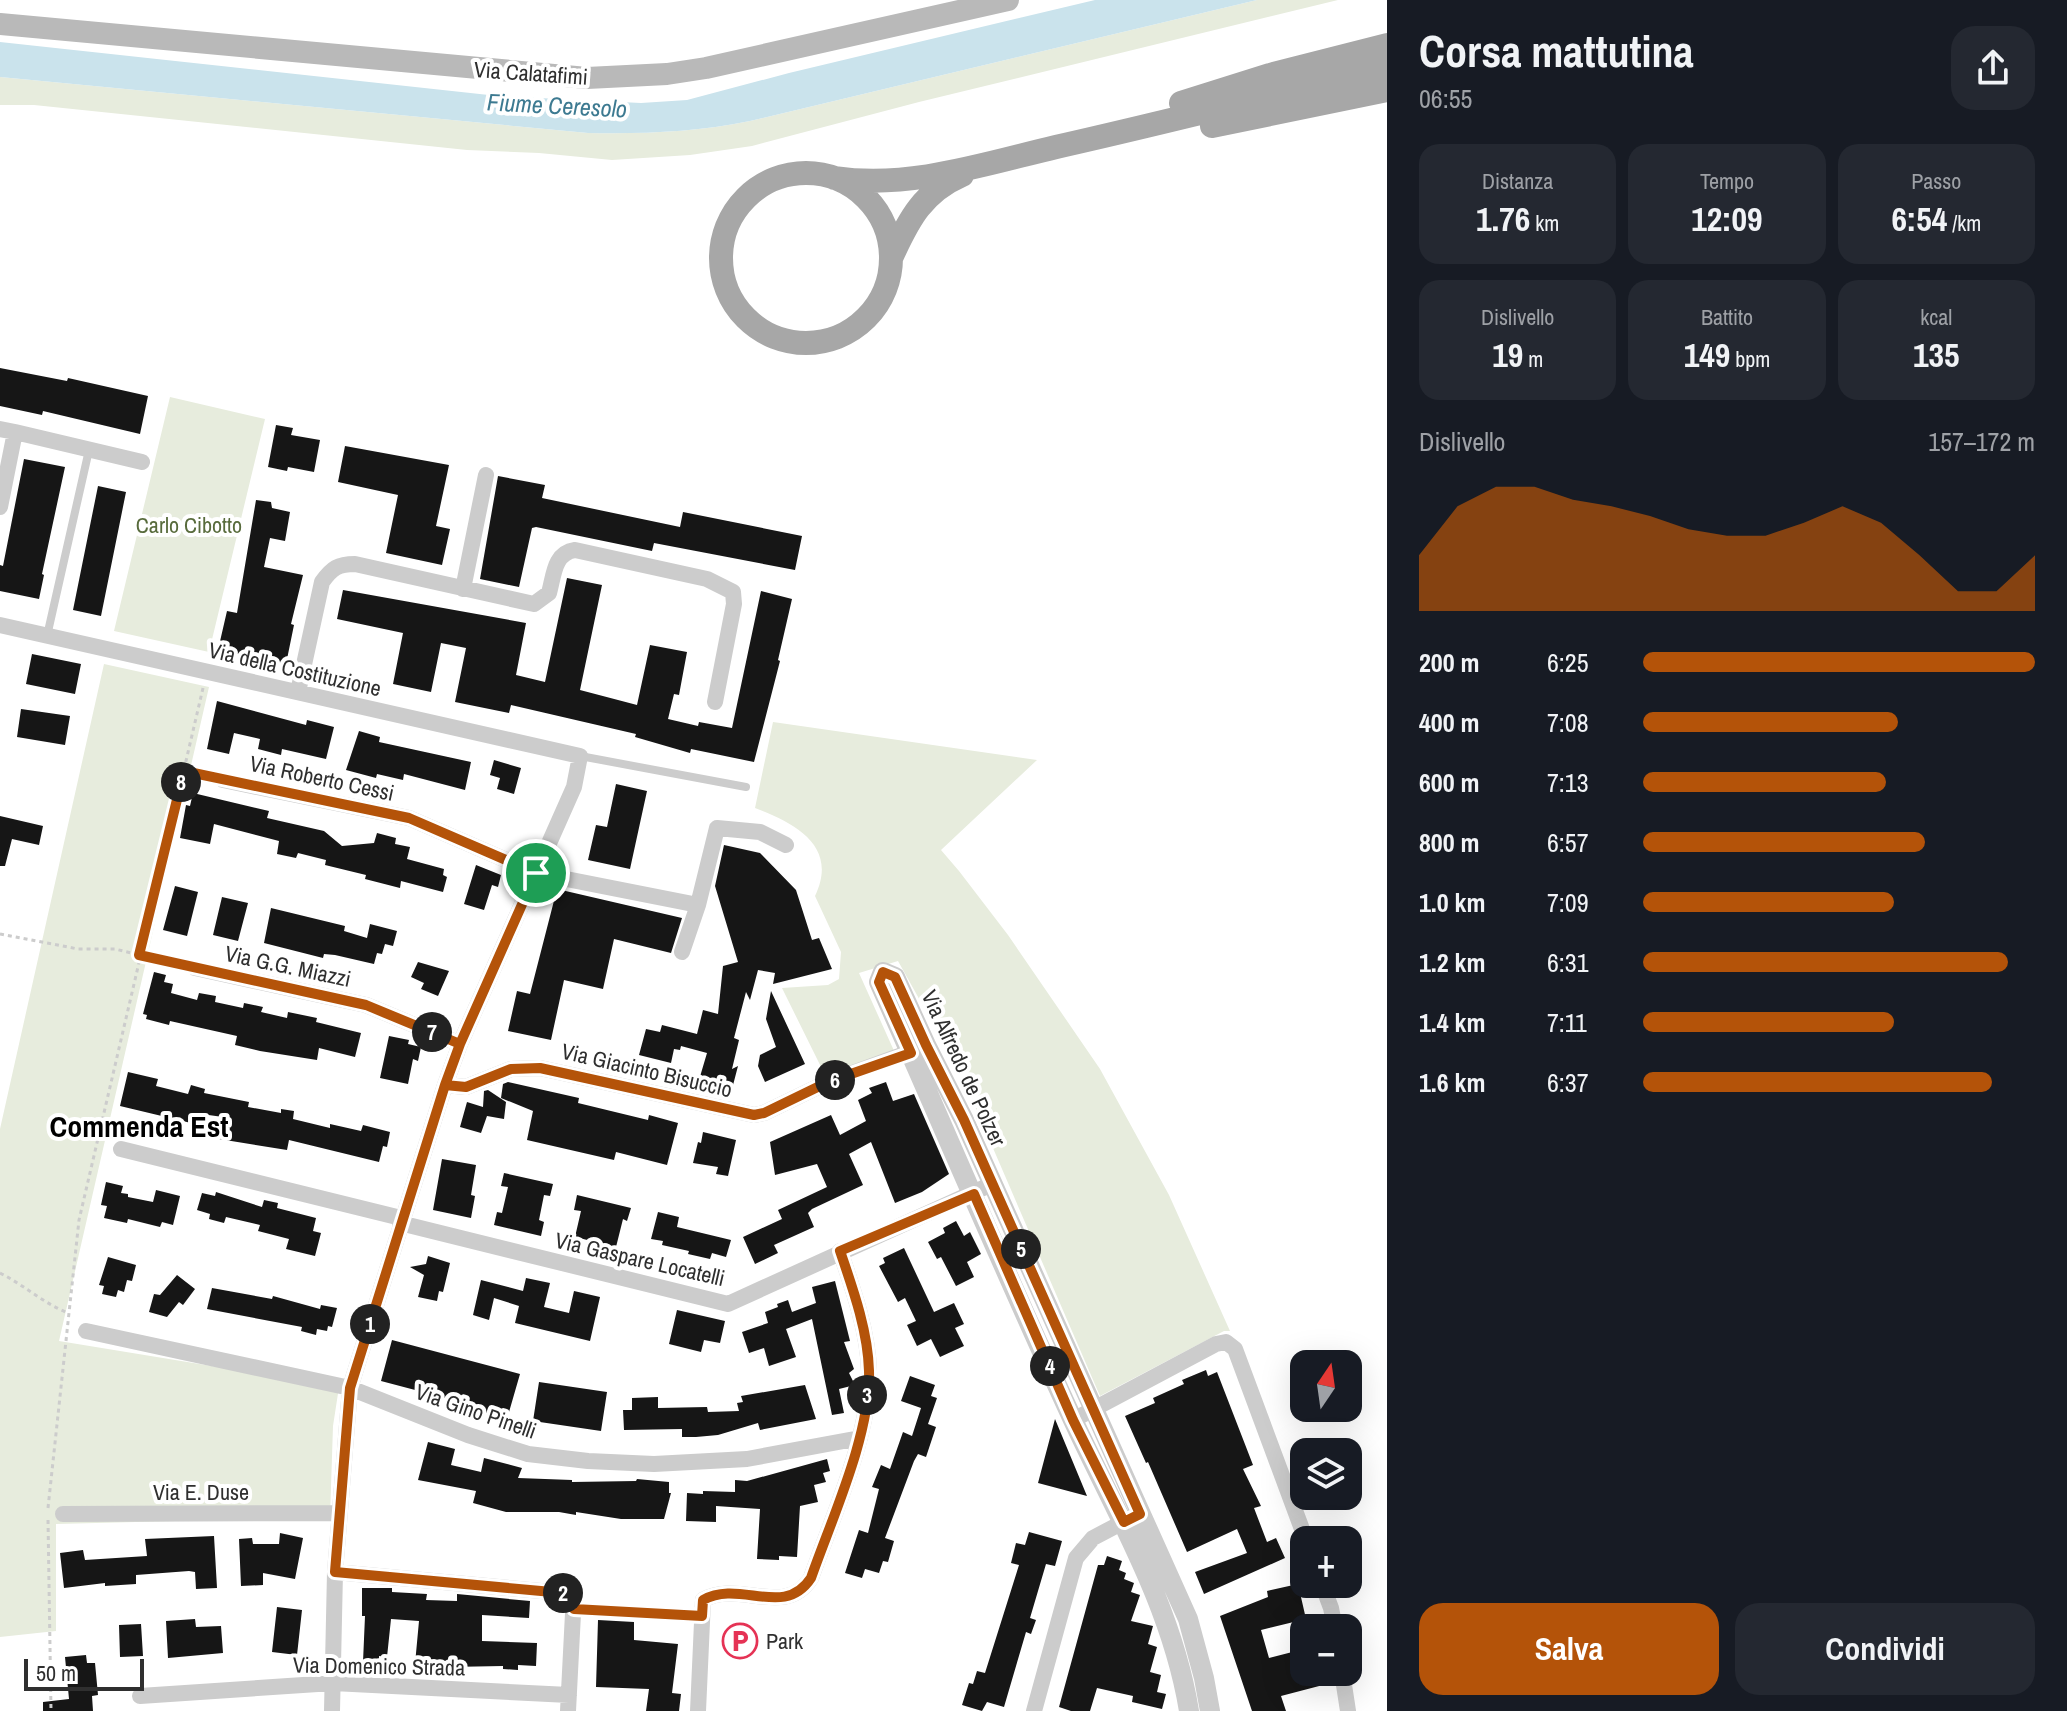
<!DOCTYPE html>
<html lang="it">
<head>
<meta charset="utf-8">
<style>
  body { margin:0; font-family:"Archivo Narrow",sans-serif; background:#242831; color:#f1f3f6; height:100vh; display:flex; flex-direction:column; font-size:30px; white-space:nowrap }
  * { box-sizing:border-box; margin:0 }
  p { font-size:26px; color:#9ea1a6 }
  .icon { flex:none; width:44px; height:44px; fill:none; stroke:currentColor; stroke-width:2; stroke-linecap:round; stroke-linejoin:round }
  .map { position:relative; flex:1; overflow:hidden }
  .drawer { display:flex; flex-direction:column; background:#171b24; width:680px }
  .drawer>* { flex:none }
  .needle { width:52px; rotate:13deg }
  .buttons { position:absolute; left:1290px; top:1350px; display:grid; gap:16px }
  .buttons a { display:grid; place-items:center; width:72px; height:72px; border-radius:16px; background:#171b24; box-shadow:0 8px 32px #0002; font-size:40px }
  .scale { position:absolute; left:24px; bottom:20px; width:120px; box-sizing:border-box; padding-left:8px; border:4px solid #2f2f2f; border-top:0; font-size:22px; line-height:28px; white-space:nowrap; color:#2f2f2f; -webkit-text-stroke:6px #fff; paint-order:stroke }
  .pin { position:absolute; display:grid; place-items:center; width:68px; height:68px; color:#fff; margin:-34px; border:4px solid #fff; border-radius:50%; box-shadow:0 2px 8px #0007 }
  .km { position:absolute; width:40px; height:40px; margin:-20px; border-radius:50%; background:#222; color:#fff; font-size:22px; line-height:40px; text-align:center }
  .round { display:grid; place-items:center; flex:none; width:84px; height:84px; border-radius:24px; background:#242831 }
  .headline { display:flex; align-items:center; justify-content:space-between; height:136px; padding:0 32px }
  h1 { font-size:44px; font-weight:800; line-height:60px }
  .metrics { display:grid; grid-template-columns:repeat(3,1fr); gap:12px; height:136px; padding:8px 32px }
  .metrics div { display:grid; align-content:center; border-radius:20px; background:#242831; text-align:center }
  .metrics b { font-size:34px; font-weight:800 }
  .metrics small { font-size:22px; font-weight:400 }
  .metrics p { font-size:22px }
  .chart { height:224px; padding:16px 32px }
  .chart p { display:flex; justify-content:space-between }
  .chart svg { width:100%; height:144px; margin-top:8px; fill:#b45309; opacity:.7 }
  .action { display:flex; gap:16px; margin-top:auto; padding:16px 32px }
  .action a { flex:1; height:92px; border-radius:24px; background:#b45309; color:#fff; font-size:32px; font-weight:800; line-height:92px; text-align:center }
  .action a+a { background:#242831; color:#f1f3f6 }
  ul { padding:0 32px; list-style:none; font-size:26px }
  li { display:grid; grid-template-columns:128px 96px 1fr; align-items:center; height:60px }
  li i { height:20px; border-radius:10px; background:#b45309 }
  main { display:flex; flex:1; min-height:0 }
  .map>svg:first-child { display:block }
  .green { fill:#e7ecdd }
  .water { fill:#cae3ec }
  .building { fill:#161616 }
  .lines { fill:none; stroke-linecap:round; stroke-linejoin:round }
  .path { stroke:#ccc; stroke-width:3; stroke-dasharray:4 4; stroke-linecap:butt }
  .service { stroke:#ccc; stroke-width:8 }
  .minor { stroke:#ccc; stroke-width:16 }
  .tertiary { stroke:#ccc; stroke-width:20 }
  .secondary { stroke:#b9b9b9; stroke-width:22 }
  .primary { stroke:#a7a7a7; stroke-width:24 }
  .route-casing { stroke:#fff; stroke-width:16 }
  .route { stroke:#b45309; stroke-width:10 }
  .labels { text-anchor:middle; dominant-baseline:central; stroke-width:8; stroke-linejoin:round; paint-order:stroke }
  .street-label { font-size:22px; fill:#2f2f2f; stroke:#fff }
  .park-label { font-size:22px; fill:#586b3c; stroke:#fff }
  .poi-label { font-size:22px; fill:#2f2f2f; stroke:#fff; text-anchor:start }
  .water-label { font-size:24px; font-style:italic; fill:#3d7a91; stroke:#fff }
  .district-label { font-size:30px; font-weight:bold; fill:#000; stroke:#fff }
</style>
</head>
<body>
<main>
<div class="map">
<svg width="1387" height="1711" viewBox="0 0 1387 1711">
  <rect width="100%" height="100%" fill="#fff"/>
  <path class="green" d="M1257,0H1338L919,102L752,146L690,155L612,160L539,153L467,150L34,105H0V77L588,133C644,134 696,132 750,121Z
    M170,397L265,419L209,652L114,631Z
    M104,664L209,687L59,1341L339,1387L333,1426L330,1517L56,1524V1631L0,1637V1129Z
    M773,722L1037,760L941,850L959,871L1008,935L1100,1069L1169,1195L1230,1331H1224L1100,1396L961,1074L898,961L859,973L895,1053L825,1075L782,988L828,985L839,979L841,952L815,896C839,846 795,823 755,808Z"/>
  <path class="water" d="M1095,0H1257L750,121C696,132 644,134 588,133L0,77V42L498,96L641,103L687,100L789,73Z"/>
  <path class="building" d="M0,368L67,381L68,378L148,396L140,434L43,411L42,415L0,406Z
    M276,425L293,428L291,435L320,440L314,472L288,467L287,471L268,467Z
    M345,446L449,465L436,526L450,529L442,565L386,553L398,495L338,482Z
    M24,459L65,467L42,574L44,575L39,599L0,591V565L3,566Z
    M498,476L545,485L542,498L680,527L683,512L802,536L795,570L654,543L652,551L536,527L532,528L519,587L480,579Z
    M98,486L126,492L101,616L73,610Z
    M256,500L271,502L272,508L290,512L285,541L270,538L264,567L303,575L291,624L294,625L286,664L218,650L227,611L237,613Z
    M567,578L602,585L580,690L637,705L650,645L687,652L679,695L674,694L668,719L698,726L699,722L732,728L761,591L792,599L778,660L780,661L754,762L691,749L690,753L635,737L636,734L511,705L509,713L455,702L466,648L441,643L431,692L393,684L403,633L337,619L343,590L526,623L516,675L545,682Z
    M32,654L81,664L75,694L26,684Z
    M217,701L306,725L307,720L334,727L326,759L282,749L281,755L258,749L260,739L234,733L229,754L207,749Z
    M21,709L70,716L65,745L17,737Z
    M359,731L380,737L379,742L471,762L465,790L404,774L403,780L377,774L376,778L346,770Z
    M494,760L521,768L514,794L497,789L500,778L490,775Z
    M616,784L647,791L630,869L588,860L596,825L607,827Z
    M193,793L269,811L267,818L324,831L342,846L374,843L377,833L396,838L395,844L410,847L407,859L444,869L443,875L447,877L443,892L401,881L400,888L365,879L366,875L325,865L326,860L298,853L296,858L277,854L279,841L214,824L210,844L180,838L186,805L190,806Z
    M0,816L43,826L39,845L12,839L5,866H0Z
    M724,845L760,853L796,890L812,940L819,938L832,969L773,984L775,973L758,970L750,1000L746,992L734,1038L739,1040L732,1069L738,1066L732,1089L699,1080L707,1053L681,1046L680,1050L674,1049L671,1063L639,1055L646,1029L660,1032L662,1025L697,1034L703,1010L718,1014L723,966L738,962L715,886Z
    M476,865L501,875L498,887L492,885L484,910L464,904Z
    M175,886L198,892L187,936L163,930Z
    M557,889L682,918L671,953L614,939L603,989L564,980L551,1040L508,1031L517,991L530,994Z
    M222,897L248,903L238,941L213,935Z
    M271,908L345,926L344,931L367,938L370,924L397,931L393,946L385,944L382,954L377,953L374,964L335,955L324,954L323,958L264,943Z
    M418,962L449,971L438,996L421,989L424,983L411,977Z
    M154,972L166,975L164,982L173,984L171,993L197,1000L199,993L216,996L215,1002L243,1008L244,1003L263,1007L261,1012L287,1018L288,1012L317,1018L316,1022L361,1033L355,1057L319,1048L317,1060L260,1051L235,1045L237,1036L170,1021L169,1025L146,1019L147,1015L143,1014Z
    M771,991L805,1064L765,1082L758,1066L760,1055L776,1047L766,1019Z
    M389,1036L409,1040L408,1044L421,1047L418,1061L413,1059L408,1084L380,1078Z
    M128,1072L158,1079L156,1086L188,1094L191,1085L205,1089L204,1093L249,1102L248,1107L281,1113V1109L294,1111L293,1119L330,1128V1124L361,1131L363,1125L390,1132L387,1147L383,1146L379,1162L289,1140L287,1150L219,1139L223,1117L194,1113L191,1123L120,1106Z
    M508,1082L579,1098L578,1103L648,1120L649,1115L678,1123L667,1165L616,1152L614,1160L527,1140L533,1111L501,1098L503,1084Z
    M886,1082L893,1101L914,1094L949,1174L922,1192L895,1203L871,1142L849,1154L863,1185L812,1209L808,1213L814,1227L774,1245L778,1253L755,1264L743,1237L782,1219L778,1210L827,1187L817,1164L775,1175L770,1142L831,1115L840,1135L866,1121L858,1100L872,1093L869,1088Z
    M488,1090L506,1102L504,1119L487,1116L481,1133L460,1127L467,1102L483,1107L484,1091Z
    M703,1132L736,1140L728,1176L716,1174L718,1167L693,1163L698,1142L701,1143Z
    M442,1159L476,1165L471,1195L475,1196L471,1218L433,1210Z
    M504,1173L553,1184L550,1196L544,1195L539,1220L544,1222L541,1236L494,1225L497,1212L502,1213L508,1187L501,1186Z
    M106,1182L123,1186L121,1193L128,1194V1197L153,1202L156,1190L180,1196L173,1225L162,1222L160,1227L128,1219L127,1223L104,1218L107,1206L101,1205Z
    M216,1192L262,1207L264,1200L278,1203L277,1208L316,1218L313,1231L321,1233L315,1256L286,1249L289,1239L258,1231L260,1225L226,1217L224,1223L209,1219L210,1214L197,1210L202,1193L215,1196Z
    M577,1195L631,1208L627,1221L623,1219L616,1247L575,1237L581,1211L574,1210Z
    M658,1212L679,1217L677,1227L731,1240L726,1257L712,1253L710,1259L688,1254L689,1251L662,1245L663,1241L651,1239Z
    M956,1221L964,1236L970,1232L981,1254L967,1262L974,1277L956,1286L941,1257L937,1259L928,1242L945,1233L943,1228Z
    M904,1248L934,1312L954,1303L964,1324L955,1328L964,1346L940,1357L931,1339L917,1346L907,1325L916,1321L905,1298L898,1302L879,1266L885,1263L883,1258Z
    M428,1256L450,1263L443,1292L439,1291L437,1301L418,1297L424,1275L410,1267L426,1264Z
    M108,1257L136,1265L132,1281L127,1280L124,1292L118,1290L116,1297L102,1294L104,1286L99,1285Z
    M177,1275L195,1289L183,1305L179,1302L167,1317L149,1312L154,1294L160,1295Z
    M526,1278L550,1283L544,1307L569,1313L574,1291L600,1297L590,1341L515,1323L519,1306L494,1298L489,1320L473,1315L481,1280L523,1291Z
    M835,1281L850,1341L844,1342L854,1369L849,1373L855,1385L839,1389L844,1413L832,1415L812,1319L786,1329L796,1357L769,1366L764,1348L749,1353L742,1332L768,1323L765,1312L778,1307L777,1304L788,1300L792,1312L816,1303L812,1287Z
    M212,1288L272,1299L273,1296L320,1309L321,1305L337,1308L332,1327L328,1326L327,1331L317,1329L316,1335L301,1331L302,1327L207,1309Z
    M677,1310L725,1321L720,1343L704,1340L701,1352L669,1344Z
    M392,1340L520,1374L507,1419L452,1403L453,1400L381,1381Z
    M1206,1370L1208,1376L1217,1372L1253,1465L1243,1469L1261,1506L1254,1508L1267,1542L1276,1538L1285,1558L1204,1594L1195,1572L1247,1553L1237,1529L1187,1552L1148,1462L1146,1463L1125,1416L1155,1403L1153,1398L1184,1384L1182,1380Z
    M910,1376L935,1385L931,1396L937,1398L928,1424L936,1427L926,1457L918,1454L914,1461L885,1538L894,1541L888,1562L883,1561L879,1573L865,1569L862,1578L845,1573L859,1530L868,1533L879,1489L872,1487L881,1465L890,1469L903,1432L912,1436L921,1408L901,1401Z
    M539,1382L607,1392L601,1431L533,1421Z
    M805,1385L816,1419L760,1430L758,1423L718,1435L696,1437H682V1429L624,1430L623,1410H632V1398L658,1397V1408L707,1407L708,1412L739,1411L737,1403L743,1402L741,1396Z
    M1055,1419L1087,1496L1038,1483Z
    M428,1442L455,1449L451,1465L481,1472L484,1458L522,1468L518,1478L572,1480V1482L636,1481L637,1479L669,1482V1493H671L664,1519H621L576,1512V1515L559,1512H506L473,1503L476,1491L418,1480Z
    M827,1459L830,1471L823,1473L826,1482L814,1485L818,1502L800,1506L797,1557L779,1556V1560L757,1559L760,1509L716,1506V1522L686,1521L687,1493L703,1494V1491L735,1492V1480L747,1481Z
    M1029,1532L1062,1541L1055,1566L1046,1564L1030,1618L1036,1620L1031,1634L1026,1632L1004,1707L987,1702L982,1711L962,1705L969,1683L973,1684L977,1671L985,1673L1019,1565L1011,1563L1016,1543L1025,1545Z
    M280,1533L303,1538L295,1579L263,1573V1585L241,1586L239,1539L252,1538L253,1544H279Z
    M214,1536L217,1588L196,1589L195,1572L189,1571L136,1575V1584L105,1586V1583L64,1588L60,1553L83,1550L85,1560L147,1556L145,1539Z
    M1107,1556L1122,1561L1119,1570L1126,1573L1124,1579L1134,1583L1131,1592L1140,1595L1131,1621L1153,1626L1148,1644L1157,1647L1150,1672L1161,1675L1157,1692L1166,1694L1162,1709L1132,1702L1133,1696L1097,1688L1090,1711H1071L1059,1707L1098,1565H1104Z
    M1298,1584L1306,1619L1261,1630L1269,1658L1304,1649V1672H1319L1323,1685L1281,1696L1286,1711H1252L1220,1616L1268,1597L1267,1591Z
    M362,1588H392V1592L427,1594L426,1600L457,1601V1594L530,1601L529,1618L482,1615V1641L537,1643L536,1666L518,1665V1670L503,1669V1666L449,1667L415,1664L419,1621L391,1619L387,1657L379,1656V1663L363,1662L365,1616H362Z
    M277,1607L302,1610L297,1655L272,1652Z
    M195,1619L196,1627L221,1626L223,1653L168,1658L166,1621Z
    M598,1620L634,1622V1640L678,1644L672,1693L681,1694L679,1711H646L649,1689L596,1687Z
    M141,1624L143,1656L120,1657L119,1625Z
    M86,1655L87,1663H95L98,1695L92,1696L93,1711H43V1702L69,1699L65,1657Z"/>
  <g class="lines">
    <path class="path" d="M184,771L208,776
      M0,934L78,949H115L181,965
      M0,1273C24,1285 43,1303 68,1313
      M48,1508L79,1220L203,688
      M48,1520L51,1711
      M589,1610L686,1615"/>
    <path class="service" d="M47,636L89,450
      M580,756L746,787"/>
    <path class="minor" d="M0,429L15,432L0,507
      M15,432L142,462
      M463,589L486,475
      M0,625L580,756L574,787L460,1044L445,1085L350,1388L335,1572L332,1711
      M298,692L322,582C332,568 338,564 355,564L534,604L549,593C554,575 554,553 575,550L707,579L733,592L734,604L715,702
      M223,780L409,818L536,873L698,905
      M682,952L698,905L717,828L760,832L786,845
      M195,968L366,1005L460,1044
      M445,1085L466,1087L511,1069L540,1068L754,1115L764,1113L828,1082L921,1048
      M121,1149L401,1218
      M400,1223L728,1304L992,1184
      M86,1331L350,1388L468,1435L528,1454L588,1461L654,1464L747,1459L860,1438
      M1073,1420L1216,1344L1226,1342L1235,1349L1306,1540
      M63,1514L339,1513
      M335,1572L574,1594L568,1711
      M1322,1584L1331,1608L1335,1628
      M1342,1672L1348,1711
      M140,1696L333,1683L569,1695
      M698,1711L703,1600C739,1579 785,1619 811,1578C832,1518 871,1433 869,1371C868,1331 853,1289 840,1251
      M1034,1711L1076,1558L1093,1538L1133,1517"/>
    <path class="tertiary" d="M1189,1711C1172,1606 1117,1515 1073,1420C1006,1275 944,1128 879,982L883,972L895,977L926,1045L964,1120L1188,1619L1204,1678L1210,1711"/>
    <path class="secondary" d="M0,24L587,78L667,74L706,68L1008,0"/>
    <path class="primary" d="M1181,103L1270,75L1387,45
      M1212,126L1387,90
      M721 258a85 85 0 1 1 170 0a85 85 0 1 1-170 0Z
      M835,178C910,189 984,164 1056,147C1167,122 1277,94 1387,67
      M892,256C909,219 923,192 962,175"/>
  </g>
  <g class="lines">
    <g class="route-casing">
      <path id="route" d="M536,873L460,1044L445,1085L350,1388L335,1572L574,1594V1609L702,1616L703,1600C740,1579 784,1619 811,1578C832,1518 871,1434 869,1371C868,1331 853,1289 840,1251L974,1194L1073,1420L1124,1522L1140,1514L964,1120L926,1045L895,977L883,972L879,982L911,1053L828,1082L764,1113L754,1115L540,1068L511,1069L466,1087L445,1085L460,1044L366,1005L139,955L184,771L409,818L536,873"/>
    </g>
    <use href="#route" class="route"/>
  </g>
  <defs>
    <g id="parking-ring" transform="scale(1.8)"><circle r="9.5" fill="#fff" stroke="#e53355" stroke-width="1.5"/><path d="M-3.5-5.5H1a3.5 3.5 0 0 1 0 7H-1V5.5H-3.5ZM-1-3.4V-.6H.8a1.4 1.4 0 0 0 0-2.8Z" fill="#e53355"/></g>
  </defs>
  <g fill-rule="evenodd">
    <use href="#parking-ring" x="740" y="1641"/>
  </g>
  <g class="labels">
    <g class="street-label">
      <text transform="translate(531 73) rotate(4)">Via Calatafimi</text>
      <text transform="translate(295 669) rotate(13)">Via della Costituzione</text>
      <text transform="translate(322 778) rotate(12)">Via Roberto Cessi</text>
      <text transform="translate(288 966) rotate(12)">Via G.G. Miazzi</text>
      <text transform="translate(964 1068) rotate(65)">Via Alfredo de Polzer</text>
      <text transform="translate(647 1070) rotate(13)">Via Giacinto Bisuccio</text>
      <text transform="translate(640 1259) rotate(13)">Via Gaspare Locatelli</text>
      <text transform="translate(476 1411) rotate(19)">Via Gino Pinelli</text>
      <text x="201" y="1492">Via E. Duse</text>
      <text transform="translate(379 1666) rotate(1)">Via Domenico Strada</text>
    </g>
    <g class="park-label">
      <text x="189" y="525">Carlo Cibotto</text>
    </g>
    <g class="poi-label">
      <text x="766" y="1641">Park</text>
    </g>
    <g class="water-label">
      <text transform="translate(557 105) rotate(3)">Fiume Ceresolo</text>
    </g>
    <g class="district-label">
      <text x="139" y="1126">Commenda Est</text>
    </g>
  </g>
</svg>
<div class="buttons">
<a><svg class="needle" viewBox="-14 -14 28 28"><path d="M0-13l5 13h-10z" fill="#e53935"/><path d="M0 13l5-13h-10z" fill="#9ea1a6"/></svg></a>
<a><svg class="icon" aria-label="layers" viewBox="0 0 24 24"><path d="M12 4l9 5-9 5-9-5zM3 14l9 5 9-5"/></svg></a>
<a>+</a>
<a>−</a>
</div>
<div class="scale">50 m</div>
<div class="pin" style="left:536px;top:873px;background:#1e9e55"><svg class="icon" aria-label="arrive" viewBox="0 0 24 24"><path d="M6 21V4h12l-3 4 3 4H6"/></svg></div>
<b class="km" style="left:370px;top:1324px">1</b>
<b class="km" style="left:563px;top:1593px">2</b>
<b class="km" style="left:867px;top:1395px">3</b>
<b class="km" style="left:1050px;top:1366px">4</b>
<b class="km" style="left:1021px;top:1249px">5</b>
<b class="km" style="left:835px;top:1080px">6</b>
<b class="km" style="left:432px;top:1032px">7</b>
<b class="km" style="left:181px;top:782px">8</b>
</div>
<section class="drawer">
<div class="headline"><div><h1>Corsa mattutina</h1><p>06:55</p></div><a class="round"><svg class="icon" aria-label="share" viewBox="0 0 24 24"><path d="M12 15V3M7 8l5-5 5 5M5 13v7h14v-7"/></svg></a></div>
<div class="metrics">
<div><p>Distanza</p><b>1.76<small> km</small></b></div>
<div><p>Tempo</p><b>12:09</b></div>
<div><p>Passo</p><b>6:54<small> /km</small></b></div>
</div>
<div class="metrics">
<div><p>Dislivello</p><b>19<small> m</small></b></div>
<div><p>Battito</p><b>149<small> bpm</small></b></div>
<div><p>kcal</p><b>135</b></div>
</div>
<div class="chart"><p><span>Dislivello</span>157–172 m</p>
<svg viewBox="0 0 160 44" preserveAspectRatio="none"><path d="M0 44V27L10 12L20 6L30 6L40 10L50 12L60 15L70 19L80 21L90 21L100 17L110 12L120 17L130 27L140 38L150 38L160 27V44z"/></svg>
</div>
<ul>
<li><b>200 m</b>6:25<i style="width:100%"></i></li>
<li><b>400 m</b>7:08<i style="width:65%"></i></li>
<li><b>600 m</b>7:13<i style="width:62%"></i></li>
<li><b>800 m</b>6:57<i style="width:72%"></i></li>
<li><b>1.0 km</b>7:09<i style="width:64%"></i></li>
<li><b>1.2 km</b>6:31<i style="width:93%"></i></li>
<li><b>1.4 km</b>7:11<i style="width:64%"></i></li>
<li><b>1.6 km</b>6:37<i style="width:89%"></i></li>
</ul>
<div class="action"><a>Salva</a><a>Condividi</a></div>
</section>
</main>
</body>
</html>
